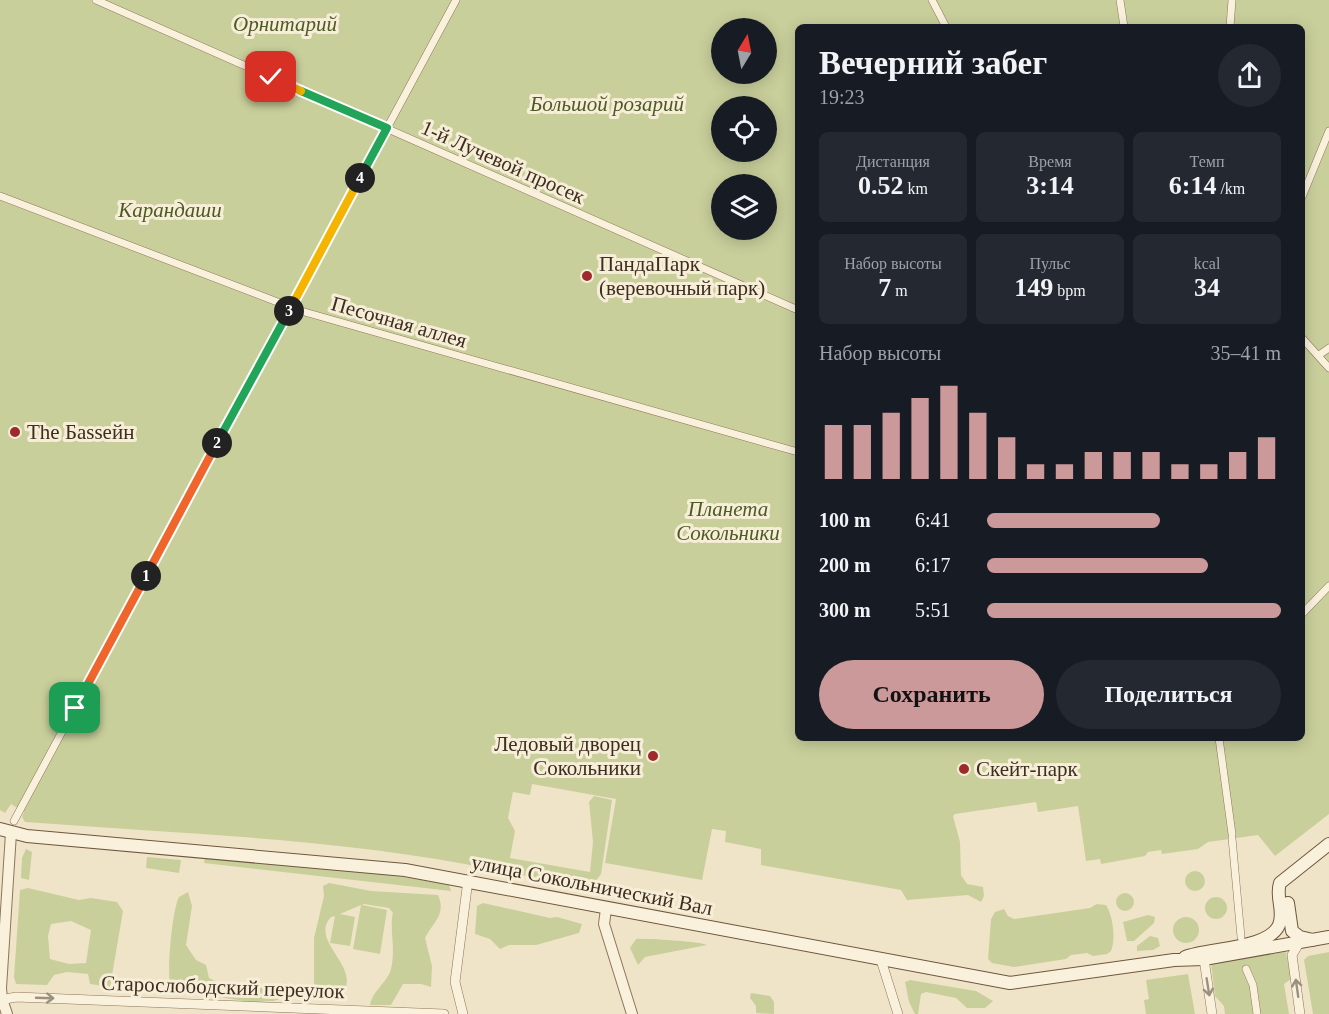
<!DOCTYPE html>
<html lang="ru">
<head>
<meta charset="utf-8">
<style>
  body { margin:0; font-family:Georgia,serif; background:#242831; color:#f1f3f6; height:100vh; display:flex; flex-direction:column; font-size:22px; white-space:nowrap }
  * { box-sizing:border-box; margin:0 }
  p { font-size:20px; color:#9ea1a6 }
  .icon { flex:none; width:33px; height:33px; fill:none; stroke:currentColor; stroke-width:2; stroke-linecap:round; stroke-linejoin:round }
  .map { position:relative; flex:1; overflow:hidden }
  .sheet { position:absolute; left:795px; top:24px; width:510px; height:717px; display:flex; flex-direction:column; background:#171b24; border-radius:9px; box-shadow:0 3px 15px #0003 }
  .sheet>* { flex:none }
  .needle { width:39px; rotate:10deg }
  .fabs { position:absolute; left:711px; top:18px; display:grid; gap:12px }
  .fabs a { display:grid; place-items:center; width:66px; height:66px; border-radius:50%; background:#171b24; box-shadow:0 3px 15px #0003; font-size:30px }
  .pin { position:absolute; display:grid; place-items:center; width:51px; height:51px; color:#fff; margin:-26px; border-radius:12px; box-shadow:0 3px 9px #0006 }
  .km { position:absolute; width:30px; height:30px; margin:-15px; border-radius:50%; background:#222; color:#fff; font-size:16px; line-height:30px; text-align:center }
  .round { display:grid; place-items:center; flex:none; width:63px; height:63px; border-radius:32px; background:#242831 }
  .summary { display:flex; align-items:center; justify-content:space-between; height:102px; padding:0 24px }
  h1 { font-size:33px; font-weight:600; line-height:45px }
  .figures { display:grid; grid-template-columns:repeat(3,1fr); gap:9px; height:102px; padding:6px 24px }
  .figures div { display:grid; align-content:center; border-radius:9px; background:#242831; text-align:center }
  .figures b { font-size:26px; font-weight:600 }
  .figures small { font-size:16px; font-weight:400 }
  .figures p { font-size:16px }
  .chart { height:168px; padding:12px 24px }
  .chart p { display:flex; justify-content:space-between }
  .chart svg { width:100%; height:108px; margin-top:6px; stroke:#cc999b; stroke-width:6 }
  .cta { display:flex; gap:12px; margin-top:auto; padding:12px 24px }
  .cta a { flex:1; height:69px; border-radius:36px; background:#cc999b; color:#111; font-size:24px; font-weight:600; line-height:69px; text-align:center }
  .cta a+a { background:#242831; color:#f1f3f6 }
  ul { padding:0 24px; list-style:none; font-size:20px }
  li { display:grid; grid-template-columns:96px 72px 1fr; align-items:center; height:45px }
  li i { height:15px; border-radius:8px; background:#cc999b }
  .map>svg:first-child { display:block }
  .green { fill:#c9cf9b; fill-rule:evenodd }
  .lines { fill:none; stroke-linecap:round; stroke-linejoin:round }
  .pedestrian-casing { stroke:#8d765c; stroke-width:8 }
  .minor-casing { stroke:#8d765c; stroke-width:10 }
  .tertiary-casing { stroke:#8d765c; stroke-width:12 }
  .secondary-casing { stroke:#6f573f; stroke-width:14 }
  .pedestrian { stroke:#faf1dc; stroke-width:7 }
  .minor { stroke:#faf1dc; stroke-width:9 }
  .tertiary { stroke:#faf1dc; stroke-width:10 }
  .secondary { stroke:#faf1dc; stroke-width:12 }
  .oneway { stroke:#9c907e }
  .split-1-casing { stroke:#fff; stroke-width:12 }
  .split-2-casing { stroke:#fff; stroke-width:12 }
  .split-3-casing { stroke:#fff; stroke-width:12 }
  .split-4-casing { stroke:#fff; stroke-width:12 }
  .split-5-casing { stroke:#fff; stroke-width:12 }
  .split-6-casing { stroke:#fff; stroke-width:12 }
  .split-1 { stroke:#f0652b; stroke-width:8 }
  .split-2 { stroke:#f0652b; stroke-width:8 }
  .split-3 { stroke:#22a559; stroke-width:8 }
  .split-4 { stroke:#f5b400; stroke-width:8 }
  .split-5 { stroke:#22a559; stroke-width:8 }
  .split-6 { stroke:#f5b400; stroke-width:8 }
  .poi-dot { fill:#9e2a2b; stroke:#f7eed8; stroke-width:2 }
  .labels { text-anchor:middle; dominant-baseline:central; stroke-width:6; stroke-linejoin:round; paint-order:stroke }
  .park-label { font-size:21px; font-style:italic; fill:#4d5a26; stroke:#f7eed8 }
  .street-label { font-size:21px; fill:#3d2e20; stroke:#f7eed8 }
  .poi-label { font-size:21px; fill:#3d2e20; stroke:#f7eed8; text-anchor:start }
</style>
</head>
<body>
<div class="map">
<svg width="1329" height="1014" viewBox="0 0 1329 1014">
  <rect width="100%" height="100%" fill="#f0e4c8"/>
  <path class="green" d="M0,0H1329V814L1275,856L1258,835L1208,842L1198,849L1162,854L1161,850L1148,852L1145,856L1101,864L1100,859L1086,861L1078,806L1038,812L1036,802L955,814L953,816L960,842L961,875L967,884L983,887L984,896L981,902L968,895L907,900L901,890L761,865V849L725,842L726,831L712,829L702,880L605,863L616,799L532,784L530,795L513,792L508,818L515,831L510,858L590,872L593,842L589,802L594,796L612,800L601,874L589,890C570,888 569,886 552,880C544,877 537,880 529,875C519,877 509,878 499,872V859L496,870C342,838 182,834 25,822L22,817L24,812L11,804L5,813L0,810ZM798,27H1302V738H798ZM722,28H766V74H722ZM722,106H766V152H722ZM722,184H766V230H722Z
    M26,849L32,852L29,880L21,878L22,858Z
    M147,857L181,860L179,873L146,868Z
    M205,858L375,872L449,885L451,891L204,863Z
    M1185 881a10 10 0 1 1 20 0a10 10 0 1 1-20 0Z
    M329,883L371,891L438,895C447,915 432,923 425,938L432,966L431,987L421,984H403L391,1005H370C373,990 387,983 391,969C396,950 389,925 393,913L389,908L364,904L362,905L387,910L380,954L353,949L361,905L340,914L355,917L350,946L330,943L335,916L331,917C307,942 369,971 338,997C329,1001 317,998 314,988V938L324,896L323,886Z
    M28,888L79,900L91,898L117,902L123,911L110,987L90,984L88,974L67,972L54,975L47,985L16,984L14,977L20,890ZM71,921L91,930L86,963L69,964L50,959L48,936L51,924Z
    M188,892L192,906L186,945L196,960L206,965L209,978L226,987H258L287,991V996L274,1001L250,1002L171,989C166,976 172,910 179,897Z
    M1116 902a9 9 0 1 1 18 0a9 9 0 1 1-18 0Z
    M1205 908a11 11 0 1 1 22 0a11 11 0 1 1-22 0Z
    M483,903L550,918L557,917L582,924L579,933L536,945H509L500,949L490,939L475,934L477,906Z
    M1097,904L1106,905C1113,915 1116,940 1111,951L1107,954L1093,956L1087,953L1071,955L1066,959L1014,967L992,963L988,959L991,919L995,912L1004,909L1008,916L1014,919L1090,908Z
    M1148,915L1155,917L1154,923L1134,941H1127L1123,922Z
    M1173 930a13 13 0 1 1 26 0a13 13 0 1 1-26 0Z
    M1150,936L1158,938L1160,946L1153,950L1137,951V946Z
    M636,939C645,938 703,942 707,945L645,957L638,965L630,948Z
    M1286,952L1291,979L1284,984L1289,1014H1225L1224,1006L1215,996L1211,963Z
    M1329,952V1014H1313L1304,960L1308,956Z
    M1188,974L1195,1014H1146L1144,1000L1149,999L1146,980Z
    M910,980L976,991L993,1001L985,1008H967L956,998L926,992L921,994L918,1014H915L909,1002L905,982Z
    M751,993L770,996L774,1002V1014L756,1013V1006L750,998Z"/>
  <g class="lines">
    <g class="pedestrian-casing">
      <path id="pedestrian" d="M96,0L798,310
        M932,0L946,27
        M1120,0L1124,27
        M1230,27L1232,0
        M0,196L301,311L798,452
        M1302,197L1329,131
        M1302,338L1329,368
        M1319,355L1329,348
        M1302,614L1329,586
        M1219,738L1232,834
        M14,821L456,0
        M1232,838L1241,937
        M1246,969L1253,985L1257,1014"/>
    </g>
    <g class="minor-casing">
      <path id="minor" d="M1298,945L1292,955L1300,1014
        M1206,954L1204,959L1212,1014
        M881,960L898,1014
        M0,1000L16,997L444,1014
        M463,1014L455,982L468,880"/>
    </g>
    <g class="tertiary-casing">
      <path id="tertiary" d="M606,909L604,924L632,1014
        M7,1014L2,999L1,988L11,833"/>
    </g>
    <g class="secondary-casing">
      <path id="secondary" d="M0,829L27,836L405,870L1010,983L1174,960L1204,959L1329,937
        M1288,903L1292,931L1300,937L1313,940
        M1185,957C1209,948 1269,949 1279,925C1285,911 1275,897 1280,883L1329,844"/>
    </g>
    <use href="#pedestrian" class="pedestrian"/>
    <use href="#minor" class="minor"/>
    <use href="#tertiary" class="tertiary"/>
    <use href="#secondary" class="secondary"/>
  </g>
  <defs><path id="oneway-shaft" d="M-6 0H5M1.5-3L5.5 0L1.5 3" fill="none" stroke-width="1.6" stroke-linecap="round" stroke-linejoin="round" transform="scale(1.5)"/></defs>
  <g class="oneway">
    <use href="#oneway-shaft" transform="translate(1208 987) rotate(81)"/>
    <use href="#oneway-shaft" transform="translate(1297 988) rotate(-98)"/>
    <use href="#oneway-shaft" transform="translate(45 998) rotate(2)"/>
  </g>
  <g class="lines">
    <g class="split-1-casing">
      <path id="split-1" d="M75,708L146,576"/>
    </g>
    <g class="split-2-casing">
      <path id="split-2" d="M146,576L217,443"/>
    </g>
    <g class="split-3-casing">
      <path id="split-3" d="M217,443L289,311"/>
    </g>
    <g class="split-4-casing">
      <path id="split-4" d="M289,311L360,178"/>
    </g>
    <g class="split-5-casing">
      <path id="split-5" d="M301,91L387,128L360,178"/>
    </g>
    <g class="split-6-casing">
      <path id="split-6" d="M271,77L301,91"/>
    </g>
    <use href="#split-1" class="split-1"/>
    <use href="#split-2" class="split-2"/>
    <use href="#split-3" class="split-3"/>
    <use href="#split-4" class="split-4"/>
    <use href="#split-5" class="split-5"/>
    <use href="#split-6" class="split-6"/>
  </g>
  <g class="poi-dot">
    <circle cx="587" cy="276" r="6"/>
    <circle cx="15" cy="432" r="6"/>
    <circle cx="653" cy="756" r="6"/>
    <circle cx="964" cy="769" r="6"/>
  </g>
  <g class="labels">
    <g class="park-label">
      <text x="285" y="24">Орнитарий</text>
      <text x="607" y="104">Большой розарий</text>
      <text x="170" y="210">Карандаши</text>
      <text x="728" y="509">Планета<tspan x="728" dy="24">Сокольники</tspan></text>
    </g>
    <g class="street-label">
      <text transform="translate(503 162) rotate(24)">1-й Лучевой просек</text>
      <text transform="translate(399 322) rotate(16)">Песочная аллея</text>
      <text transform="translate(592 885) rotate(11)">улица Сокольнический Вал</text>
      <text transform="translate(223 987) rotate(2)">Старослободский переулок</text>
    </g>
    <g class="poi-label">
      <text x="599" y="264">ПандаПарк<tspan x="599" dy="24">(веревочный парк)</tspan></text>
      <text x="27" y="432">The Баssейн</text>
      <text x="641" y="744" text-anchor="end">Ледовый дворец<tspan x="641" dy="24">Сокольники</tspan></text>
      <text x="976" y="769">Скейт-парк</text>
    </g>
  </g>
</svg>
<div class="fabs">
<a><svg class="needle" viewBox="-14 -14 28 28"><path d="M0-13l5 13h-10z" fill="#e53935"/><path d="M0 13l5-13h-10z" fill="#9ea1a6"/></svg></a>
<a><svg class="icon" aria-label="locate" viewBox="0 0 24 24"><circle cx="12" cy="12" r="6"/><path d="M12 2v4M12 18v4M2 12h4M18 12h4"/></svg></a>
<a><svg class="icon" aria-label="layers" viewBox="0 0 24 24"><path d="M12 4l9 5-9 5-9-5zM3 14l9 5 9-5"/></svg></a>
</div>
<div class="pin" style="left:75px;top:708px;background:#1e9e55"><svg class="icon" aria-label="arrive" viewBox="0 0 24 24"><path d="M6 21V4h12l-3 4 3 4H6"/></svg></div>
<div class="pin" style="left:271px;top:77px;background:#d93025"><svg class="icon" aria-label="check" viewBox="0 0 24 24"><path d="M5 12l5 5 9-10"/></svg></div>
<b class="km" style="left:146px;top:576px">1</b>
<b class="km" style="left:217px;top:443px">2</b>
<b class="km" style="left:289px;top:311px">3</b>
<b class="km" style="left:360px;top:178px">4</b>
<section class="sheet">
<div class="summary"><div><h1>Вечерний забег</h1><p>19:23</p></div><a class="round"><svg class="icon" aria-label="share" viewBox="0 0 24 24"><path d="M12 15V3M7 8l5-5 5 5M5 13v7h14v-7"/></svg></a></div>
<div class="figures">
<div><p>Дистанция</p><b>0.52<small> km</small></b></div>
<div><p>Время</p><b>3:14</b></div>
<div><p>Темп</p><b>6:14<small> /km</small></b></div>
</div>
<div class="figures">
<div><p>Набор высоты</p><b>7<small> m</small></b></div>
<div><p>Пульс</p><b>149<small> bpm</small></b></div>
<div><p>kcal</p><b>34</b></div>
</div>
<div class="chart"><p><span>Набор высоты</span>35–41 m</p>
<svg viewBox="0 0 160 44" preserveAspectRatio="none"><path d="M5 44V22M15 44V22M25 44V17M35 44V11M45 44V6M55 44V17M65 44V27M75 44V38M85 44V38M95 44V33M105 44V33M115 44V33M125 44V38M135 44V38M145 44V33M155 44V27"/></svg>
</div>
<ul>
<li><b>100 m</b>6:41<i style="width:59%"></i></li>
<li><b>200 m</b>6:17<i style="width:75%"></i></li>
<li><b>300 m</b>5:51<i style="width:100%"></i></li>
</ul>
<div class="cta"><a>Сохранить</a><a>Поделиться</a></div>
</section>
</div>
</body>
</html>
